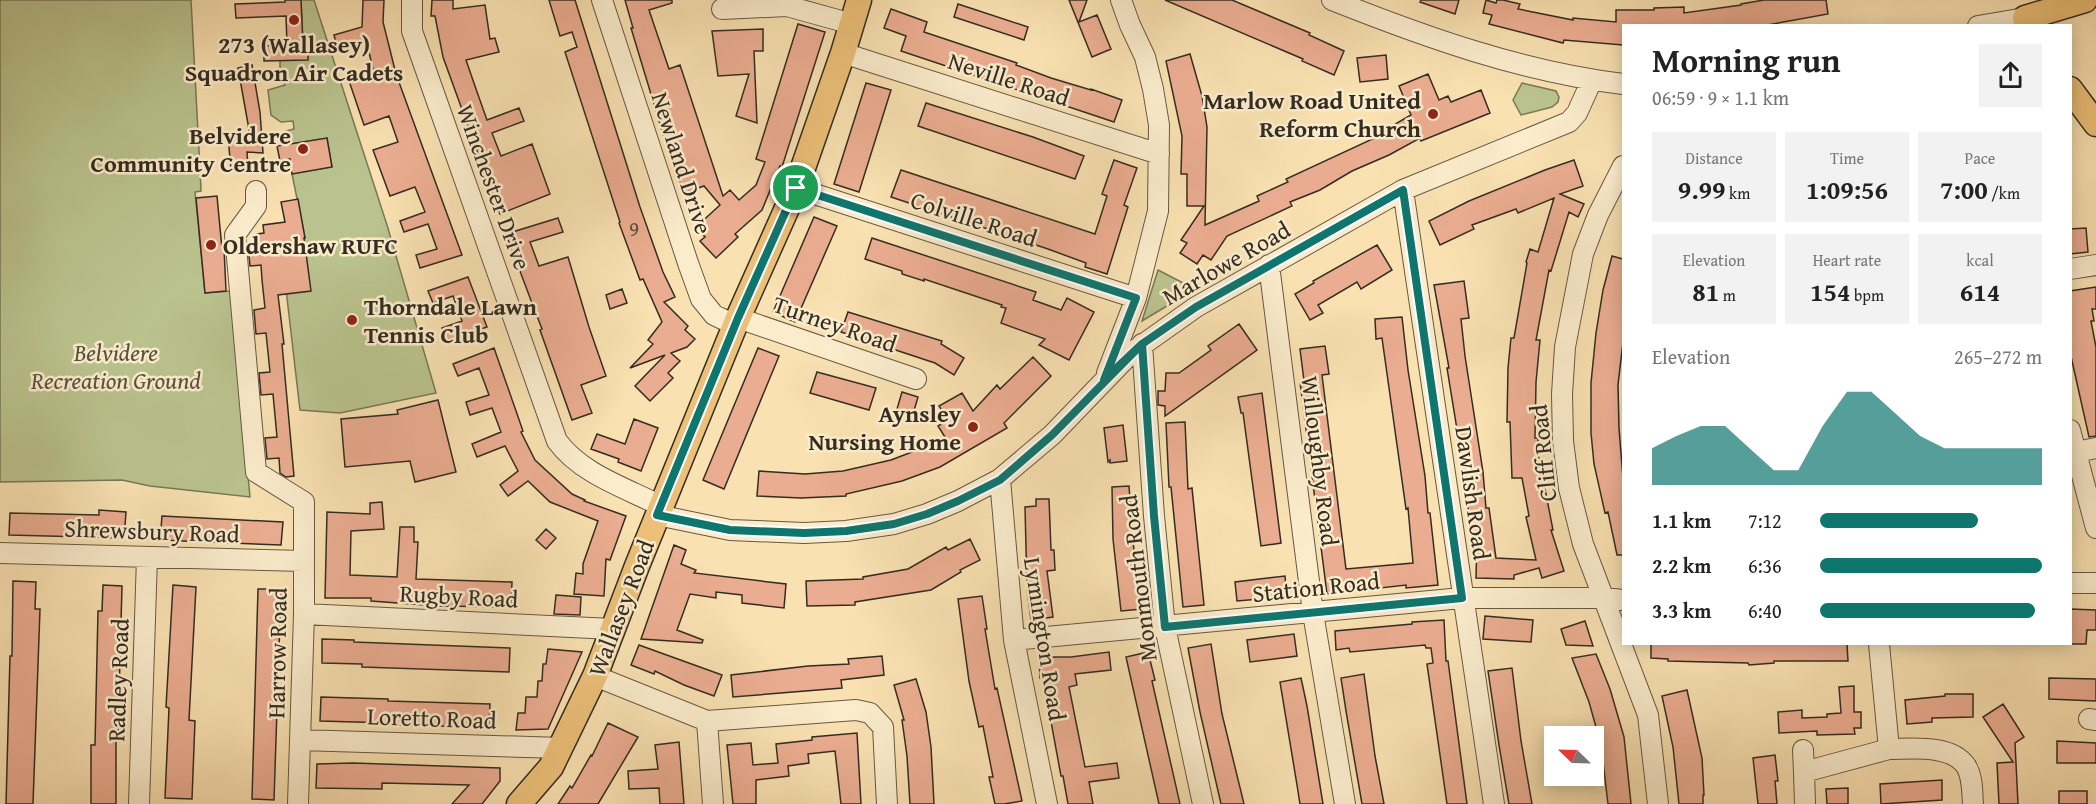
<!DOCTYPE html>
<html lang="en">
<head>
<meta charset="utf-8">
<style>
  body { margin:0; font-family:"Gentium Book Plus",serif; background:#f2f2f2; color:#222; height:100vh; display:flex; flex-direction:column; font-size:22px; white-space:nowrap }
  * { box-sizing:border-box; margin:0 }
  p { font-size:20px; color:#767676 }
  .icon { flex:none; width:33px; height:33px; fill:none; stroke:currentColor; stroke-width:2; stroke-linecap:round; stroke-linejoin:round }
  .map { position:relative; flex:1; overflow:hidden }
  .side { position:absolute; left:1622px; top:24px; width:450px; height:621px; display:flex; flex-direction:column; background:#fff; border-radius:0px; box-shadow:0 3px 15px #0003 }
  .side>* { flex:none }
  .needle { width:39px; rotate:293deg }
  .tools { position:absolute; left:1544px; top:726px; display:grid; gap:12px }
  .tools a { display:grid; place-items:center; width:60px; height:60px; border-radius:0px; background:#fff; box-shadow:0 3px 15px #0003; font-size:30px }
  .pin { position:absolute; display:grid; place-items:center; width:51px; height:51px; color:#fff; margin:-26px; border:3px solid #fff; border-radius:50%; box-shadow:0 2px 6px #0007 }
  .round { display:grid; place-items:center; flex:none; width:63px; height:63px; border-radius:0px; background:#f2f2f2 }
  .head { display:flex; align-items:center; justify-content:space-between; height:102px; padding:0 30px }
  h1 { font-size:33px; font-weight:800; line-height:45px }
  .stats { display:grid; grid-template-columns:repeat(3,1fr); gap:9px; height:102px; padding:6px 30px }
  .stats div { display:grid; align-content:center; border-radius:0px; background:#f2f2f2; text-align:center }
  .stats b { font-size:26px; font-weight:800 }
  .stats small { font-size:16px; font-weight:400 }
  .stats p { font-size:16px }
  .chart { height:168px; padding:12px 30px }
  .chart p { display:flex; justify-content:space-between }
  .chart svg { width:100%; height:108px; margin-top:6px; fill:#0f766e; opacity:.7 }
  ul { padding:0 30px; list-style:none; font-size:20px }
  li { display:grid; grid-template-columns:96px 72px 1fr; align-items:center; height:45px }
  li i { height:15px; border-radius:8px; background:#0f766e }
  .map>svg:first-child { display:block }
  .green { fill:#bac38e; stroke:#777858; stroke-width:1.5 }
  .building { fill:#ebad91; stroke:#342c21; stroke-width:1.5 }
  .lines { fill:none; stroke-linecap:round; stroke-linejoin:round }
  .minor-casing { stroke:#655945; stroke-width:22 }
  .major-casing { stroke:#342c21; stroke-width:27 }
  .minor { stroke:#fbeccc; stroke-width:20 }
  .major { stroke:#ecc078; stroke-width:24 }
  .route-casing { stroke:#fff; stroke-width:12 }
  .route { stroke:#0f766e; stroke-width:8 }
  .poi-dot { fill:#8f2418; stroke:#fbeccc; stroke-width:2 }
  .labels { text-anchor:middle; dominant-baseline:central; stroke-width:5; stroke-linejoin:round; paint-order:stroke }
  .number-label { font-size:21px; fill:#624c3d }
  .poi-label { font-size:24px; font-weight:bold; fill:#342c21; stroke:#fbeccc; text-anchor:end }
  .street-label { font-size:24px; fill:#342c21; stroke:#fbeccc }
  .park-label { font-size:24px; font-style:italic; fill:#56523c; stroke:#fbeccc }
</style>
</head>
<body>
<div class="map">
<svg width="2096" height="804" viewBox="0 0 2096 804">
  <rect width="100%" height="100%" fill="#f9e1b1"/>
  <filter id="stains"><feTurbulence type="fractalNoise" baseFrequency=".00333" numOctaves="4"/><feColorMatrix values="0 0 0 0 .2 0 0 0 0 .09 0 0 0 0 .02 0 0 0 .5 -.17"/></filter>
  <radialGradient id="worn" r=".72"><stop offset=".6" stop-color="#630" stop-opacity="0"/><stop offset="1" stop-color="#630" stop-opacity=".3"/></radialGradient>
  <path class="green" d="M0,0H191L201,189V191L195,192L205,293L231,291L250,497L150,486L122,480L0,482Z
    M301,0H314L387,225L436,393L340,413L300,410L281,246L305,238L292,174L332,167L327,138L285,145L286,131L294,129L293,121L281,122L271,115L268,90L285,85L280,73V60L308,59V45H298L303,41Z
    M1522,83L1556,91L1559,97L1558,102L1552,107L1521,115L1513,100Z
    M1158,270L1195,289L1142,321Z"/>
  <path class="building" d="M285,0H301L303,45H308V60L264,61V46L287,45L286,16L236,18L235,4L285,2Z
    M363,0H384L383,22L396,74L462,255L420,268L416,255L437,249L428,224L404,232L400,221L425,212L415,187L390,196L373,150L398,142L389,116L364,125L348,78L373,69L366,40L337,47L334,35L362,27Z
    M432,0H453V9L485,5L490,39L495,38L499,52L466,60L476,89L487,120L519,108L524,121L492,133L501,156L532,144L550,194L500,214L443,57L435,16H431Z
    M549,0H575L640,207L663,272L675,297L664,302L688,326L685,330L695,339L687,347L671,353L680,361L668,373L673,378L650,401L635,386L665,355L630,368L653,344L648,340L662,322L643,279L640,280L619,223L620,222L565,52L577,47L572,32L560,36Z
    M625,0H672V3L649,10L669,69L680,65L723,196L730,190L739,200L756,185L765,162L756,159L798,24L825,32L782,167L780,166L762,210L735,234L738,237L716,258L700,241L705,237L696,227L720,205L704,186L684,193L663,134L631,28H633Z
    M1069,0H1087L1079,22L1097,15L1111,49L1092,57Z
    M1165,0H1232L1310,33L1309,35L1344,51L1334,75L1302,61L1303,59Z
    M1421,0H1459L1455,14L1420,2Z
    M1486,0L1496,3L1497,0H1503L1520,4L1518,9L1573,20V18L1616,22V10H1654V8L1684,7V13L1741,5V4L1764,0H1826L1828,14L1762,26H1623V45L1564,40L1563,43L1489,24L1492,15L1483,13Z
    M958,4L1028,27L1024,40L954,17Z
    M891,9L927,22L924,32L1017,63L1016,65L1051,78L1091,90V89L1122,100L1114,122L901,51L906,36L884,28Z
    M763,29V51H754L757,123L736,116L749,74L718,76L712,31Z
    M1190,54L1202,96L1207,127L1205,225L1259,201L1257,196L1288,182L1286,179L1379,136L1378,134L1411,115L1399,86L1428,74L1439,100L1448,96L1451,102L1481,90L1490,113L1421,141L1420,138L1389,155L1352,171L1320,190L1290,202L1292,206L1227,236L1211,260L1203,255L1197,264L1180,253L1187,243L1181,240L1204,206H1187V174H1181L1182,136L1166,61Z
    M1386,55L1388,79L1360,82L1357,58Z
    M252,65L260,112L263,153L247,152L248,167L231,169L228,137L250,135L238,68Z
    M866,83L891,90L859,192L834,184Z
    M926,103L1033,137L1084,156L1075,179L918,126Z
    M327,138L332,167L292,174L290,159L280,161L277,146Z
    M1114,160L1137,168L1124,205L1128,207L1107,274L1085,267L1086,263L1048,249L891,197L901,170L1095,234L1107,196L1102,194Z
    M1574,160L1583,186L1560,194L1584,204L1578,217L1569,212L1551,271L1549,270L1536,340H1540L1536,382L1535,438H1538L1540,490L1545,489L1553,530H1551L1564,571L1542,578L1539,568L1514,575V579L1476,578L1477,539L1472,540L1462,460L1447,368H1449L1434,285L1464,281L1469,318L1461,319L1465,356L1483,472L1486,508H1489L1496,558L1536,560L1526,517L1529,516L1522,478H1512L1510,422H1507L1508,368L1511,338H1514L1527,263L1526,262L1530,249L1538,252L1554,198L1518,213L1516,209L1472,225L1474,229L1440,245L1429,221L1469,201L1545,170Z
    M217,196L222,249L224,248L226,291L205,293L196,198Z
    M298,199L305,238H304L311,291L278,295L284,344H282L294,476L286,477L280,473L279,458L267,459L265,438L277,437L273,394L261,395L259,373L270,372L266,333L256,334L254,310L265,308L262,280L261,265L250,266L248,246L258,245L257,234L264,233L263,225L285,222L281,202Z
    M814,217L837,226L795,322L773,312Z
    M558,218L563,232L530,242L539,266L568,257L589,327L606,376L581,385L592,413L572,420L540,330L542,329L535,311L506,234Z
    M2086,228L2088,252L2070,254V229Z
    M872,238L1036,292L1033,300L1061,310L1067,298L1094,312L1069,360L1039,345L1045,339L1001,323L1006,308L1001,307L1002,305L924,279V281L902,274V271L865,259Z
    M1377,245L1392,270L1361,289L1357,282L1318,305L1323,313L1310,320L1295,294L1314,283L1313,281Z
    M1612,256L1623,259V342L1618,385L1619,428L1623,478V555H1617L1608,512L1605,513L1594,464L1591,433V383L1596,333L1603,290Z
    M468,277L487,327L446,340L442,328L462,321L453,296L433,303L428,291Z
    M2096,287V309H2092L2094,321H2091L2096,347V436L2089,437L2070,352V291Z
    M622,289L627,303L610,309L606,295Z
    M848,312L942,341L941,344L964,358L954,375L935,363L841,332Z
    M1402,317L1408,370L1425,476L1428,513H1430L1438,585L1406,588V585L1327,594L1300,382L1304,381L1300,349L1325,346L1329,374L1322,375L1346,569L1413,563L1408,508L1406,509L1382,338L1376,339L1375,319Z
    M1239,324L1257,350L1165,416V406L1158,405V391H1165L1166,373H1179L1211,350L1208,346Z
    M494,348L523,431L521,432L535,460L572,494L585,500L584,501L626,516L610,560L606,559L604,596L574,594L576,573L583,574V564L598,521L550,502L528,481L508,496L500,485L518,471L505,446L477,457L472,444L501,432L492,408L470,415L466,402L489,395L479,368L458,376L453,364Z
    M758,348L779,356L724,489L703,480Z
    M1033,357L1051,376L1004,423L1007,428L940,467L902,481L846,494V496L801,498L757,496L759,471L805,474L843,471L891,460L933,444L945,437L938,426L948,420L939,406L962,393L973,411L997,385L1000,389Z
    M817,372L876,388L869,410L810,393Z
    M902,392L918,397L913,414L897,409Z
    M1262,393L1281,543L1261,546L1243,413H1241L1238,397Z
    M438,400L456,472L415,482L410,461L345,467L341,419L398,414L397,410Z
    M634,419L658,428L641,471L618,462L619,459L591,449L597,434L625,444Z
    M1185,422L1188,489L1192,488L1204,605L1183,607L1171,487H1169L1166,423Z
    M1123,425L1127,461L1110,463V460L1108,462L1104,428Z
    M1129,486L1133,542L1142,609L1121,611L1113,539L1112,487Z
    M1036,499H1049L1051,550H1054L1055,570L1047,571L1053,617L1031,620L1027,589L1025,507L1036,506Z
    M382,502L384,529L351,531L350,575L397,577L400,527H414V542H418L416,579L512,582L511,607L439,606L371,601V598H325L327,512L370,514V503Z
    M99,510L126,512L124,538L9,535L10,513L99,515Z
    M162,516L283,522L281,545L160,540Z
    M546,529L556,538L546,549L536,540Z
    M970,539L980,560L960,570L961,572L931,590L855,602V605L807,606L806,581L863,579V577L908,569L946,547L948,550Z
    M674,545L686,550L681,564L696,570L694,573L786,584L784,608L742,603V595L716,592V598L690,594L677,630L703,640L702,643L641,639Z
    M1285,576L1287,599L1272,600V598L1237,601L1235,582Z
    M13,581L36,582L35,609H40L33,804H6L10,656H12Z
    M103,585L122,586L118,734H116V804H91V745H95L98,611H102Z
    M173,585L196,587L189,720L195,721L192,799L165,798L169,708L166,707Z
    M258,589H281L274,800L252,799Z
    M556,595L581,597L580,615L554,614Z
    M982,596L987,629H985L995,689L997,688L1022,801L1004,804H995L989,777H993L983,726L979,727L969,681L958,599Z
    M2070,609L2096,610V630H2087L2086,644H2070Z
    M1485,616L1533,620L1531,642L1483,639Z
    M1444,620L1446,661H1448L1467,804H1447L1427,664L1433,663L1431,648H1426L1425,645L1350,652L1349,648L1336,650L1335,631L1412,624V622Z
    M1585,621L1593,646L1566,645L1561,629Z
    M1294,634L1297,656L1250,662L1247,640Z
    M322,639L354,640V642L510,648L509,672L362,667V664L322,663Z
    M1211,644L1222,714L1244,804H1221L1200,712L1188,648Z
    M1651,644H1847L1848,661H1774V663L1749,665L1748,663L1668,661V659L1651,658Z
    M639,645L722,675L714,696L684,685L655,671L654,674L631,665Z
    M548,649L582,652L548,729L516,730L518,713H525L526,697H537L538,681H542L543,664H546Z
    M1109,652L1111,670L1075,674L1077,685L1069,687L1085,767L1117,763L1119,778L1089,782L1093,804H1068L1063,776H1061L1043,678H1040L1039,657H1071Z
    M1148,652L1155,680L1152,681L1180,804H1159L1126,657Z
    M1596,654L1610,689L1624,737L1631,804H1608L1601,745L1589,702L1572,658Z
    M882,656L884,675L841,680L842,688L733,697L731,675L808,666L849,664L848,659Z
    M1512,668L1521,741L1532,804H1509L1499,745L1488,671Z
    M1364,674L1375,756L1384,804H1362L1346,711L1341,678Z
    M1301,678L1307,706L1323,804H1300L1297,785L1280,682Z
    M2049,678L2096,679V701L2049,699Z
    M916,679L926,712L931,747L934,804H910L907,756L902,720H904L894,685Z
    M1854,686V712H1861V728H1854L1855,734L1817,735V731L1779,733L1778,712L1802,710V718L1827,717V714L1841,713L1839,687Z
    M1687,690L1702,758L1704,795H1703V804H1679L1673,747L1662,696Z
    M1945,694H1973V717L1932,718V722L1907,724L1905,700L1945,696Z
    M321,697L388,699V701L490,704L489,727L390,725V723L320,721Z
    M2003,704L2024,737L2015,743L2018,804H1999L1997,763L2013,762L1983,717Z
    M608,723L638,737L598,804H558L570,786L572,788L591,755L592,756Z
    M857,733L861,804H841L835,751L808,754L809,763L788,766L789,776L756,780V804H733L727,745L751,743L753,765L778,763L776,744L812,740V737Z
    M2057,741L2096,743V763H2057Z
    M679,742L684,804H660L659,788L629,789L628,771L658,769L655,745Z
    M1775,755L1778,781H1775L1777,804H1758L1753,758Z
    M353,763L500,768V781L482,804H452L469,785L382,783V789L316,788L317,764Z
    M1942,780V800L1881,804L1880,784Z
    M1848,788V804H1827L1826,789Z
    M2059,791H2087V804H2059Z"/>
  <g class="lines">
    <g class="minor-casing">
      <path id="minor" d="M412,0V31L557,441C581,474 626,488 661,506
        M602,0L688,263L701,299L714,315L735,325
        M1332,0C1425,37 1523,72 1623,84
        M722,9L787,6L852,24
        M1978,26L2025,18
        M843,53L1159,154
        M1623,166L1598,215L1583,254L1565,347L1562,394L1563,441L1569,488L1583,544L1648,715L1658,804
        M796,188L1136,298
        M1403,190L1494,804
        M256,191V206L235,235L256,472L304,502V614L298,804
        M1269,265L1313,613L1345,804
        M2070,269L2096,265
        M738,318L916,379
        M1142,344L1154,516L1165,627L1203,804
        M1107,373L1136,298L1158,211L1159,125L1153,89L1145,57L1130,25L1121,0
        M2070,430L2096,528
        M2076,452L2096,448
        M1000,479L1014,640L1047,804
        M657,515L730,530L804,533L846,531L894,524L927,514L958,501L1000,479L1052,435L1131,353L1196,307L1403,190L1569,122L1577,113L1592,80
        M0,553L303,561
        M2070,583H2096
        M304,614L613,629
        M1014,640L1462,598H1604L1623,600
        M1879,644L1889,749C1912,749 1951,744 1966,766C1973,777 1972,792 1973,804
        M595,676L707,721L856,710L870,713L883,727L887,804
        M2089,719L2096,720
        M707,721L713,804
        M300,740L561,748
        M1803,750L1804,772
        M139,804L147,557
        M1805,804L1804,772L1889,749"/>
    </g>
    <g class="major-casing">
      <path id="major" d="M2025,18L2085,0
        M2070,89L2096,124
        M519,804L551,767L595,676L637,566L738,318L796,188L843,53L859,0"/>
    </g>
    <use href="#minor" class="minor"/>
    <use href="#major" class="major"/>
  </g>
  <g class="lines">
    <g class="route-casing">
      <path id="route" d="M796,188L738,318L657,515L730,530L804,533L846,531L894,524L927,514L958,501L1000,480L1052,435L1142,344L1196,307L1403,190L1462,598L1165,627L1154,516L1142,344L1104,380L1136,298L796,188"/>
    </g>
    <use href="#route" class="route"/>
  </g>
  <g class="poi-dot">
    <circle cx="294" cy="20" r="6"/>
    <circle cx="1433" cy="114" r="6"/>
    <circle cx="303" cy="149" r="6"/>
    <circle cx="211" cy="245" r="6"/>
    <circle cx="352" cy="320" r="6"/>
    <circle cx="973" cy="427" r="6"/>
  </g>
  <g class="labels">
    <g class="number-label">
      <text x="634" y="228">9</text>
    </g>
    <g class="poi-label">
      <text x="294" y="44" text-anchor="middle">273 (Wallasey)<tspan x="294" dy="28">Squadron Air Cadets</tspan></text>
      <text x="1421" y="100">Marlow Road United<tspan x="1421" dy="28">Reform Church</tspan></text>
      <text x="291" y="135">Belvidere<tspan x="291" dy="28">Community Centre</tspan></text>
      <text x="223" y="245" text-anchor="start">Oldershaw RUFC</text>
      <text x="364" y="306" text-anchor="start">Thorndale Lawn<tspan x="364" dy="28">Tennis Club</tspan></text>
      <text x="961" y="413">Aynsley<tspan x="961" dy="28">Nursing Home</tspan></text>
    </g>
    <g class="street-label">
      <text transform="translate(1009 79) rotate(18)">Neville Road</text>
      <text transform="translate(682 163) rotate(72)">Newland Drive</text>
      <text transform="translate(494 187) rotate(70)">Winchester Drive</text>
      <text transform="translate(974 219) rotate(18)">Colville Road</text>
      <text transform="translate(1226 263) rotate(-30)">Marlowe Road</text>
      <text transform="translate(835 324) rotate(19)">Turney Road</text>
      <text transform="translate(1543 453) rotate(-96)">Cliff Road</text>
      <text transform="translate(1320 461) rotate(83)">Willoughby Road</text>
      <text transform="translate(1473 493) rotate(82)">Dawlish Road</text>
      <text transform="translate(152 531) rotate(2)">Shrewsbury Road</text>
      <text transform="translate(1138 578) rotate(-97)">Monmouth Road</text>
      <text transform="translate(1316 587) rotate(-6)">Station Road</text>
      <text transform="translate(459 596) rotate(3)">Rugby Road</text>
      <text transform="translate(621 608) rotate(-69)">Wallasey Road</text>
      <text transform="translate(1045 639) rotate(81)">Lymington Road</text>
      <text transform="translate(277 653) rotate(-89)">Harrow Road</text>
      <text transform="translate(118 680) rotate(-88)">Radley Road</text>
      <text transform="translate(432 718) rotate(2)">Loretto Road</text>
    </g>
    <g class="park-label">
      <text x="116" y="352">Belvidere<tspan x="116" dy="28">Recreation Ground</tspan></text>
    </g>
  </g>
  <rect width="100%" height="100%" filter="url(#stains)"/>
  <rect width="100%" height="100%" fill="url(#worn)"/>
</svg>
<div class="tools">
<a><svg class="needle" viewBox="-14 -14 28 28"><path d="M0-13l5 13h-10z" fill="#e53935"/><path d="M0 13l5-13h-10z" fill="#767676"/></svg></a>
</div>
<div class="pin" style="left:796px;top:188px;background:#1e9e55"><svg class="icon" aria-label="arrive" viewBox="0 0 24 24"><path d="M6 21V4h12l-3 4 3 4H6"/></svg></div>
<section class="side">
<div class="head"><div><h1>Morning run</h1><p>06:59 · 9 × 1.1 km</p></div><a class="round"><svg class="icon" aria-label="share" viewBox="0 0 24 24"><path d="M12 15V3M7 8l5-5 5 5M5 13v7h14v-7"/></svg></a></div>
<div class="stats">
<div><p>Distance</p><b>9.99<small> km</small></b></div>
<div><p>Time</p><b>1:09:56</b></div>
<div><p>Pace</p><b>7:00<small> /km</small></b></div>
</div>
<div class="stats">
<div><p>Elevation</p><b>81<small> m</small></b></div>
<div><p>Heart rate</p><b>154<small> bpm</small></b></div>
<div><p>kcal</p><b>614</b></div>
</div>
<div class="chart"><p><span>Elevation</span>265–272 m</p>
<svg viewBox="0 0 160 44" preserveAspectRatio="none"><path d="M0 44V29L10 24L20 20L30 20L40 29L50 38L60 38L70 20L80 6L90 6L100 15L110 24L120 29L130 29L140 29L150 29L160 29V44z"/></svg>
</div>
<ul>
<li><b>1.1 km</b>7:12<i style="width:71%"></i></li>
<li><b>2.2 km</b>6:36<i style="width:100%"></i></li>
<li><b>3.3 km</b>6:40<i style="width:97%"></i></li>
</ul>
</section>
</div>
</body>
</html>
